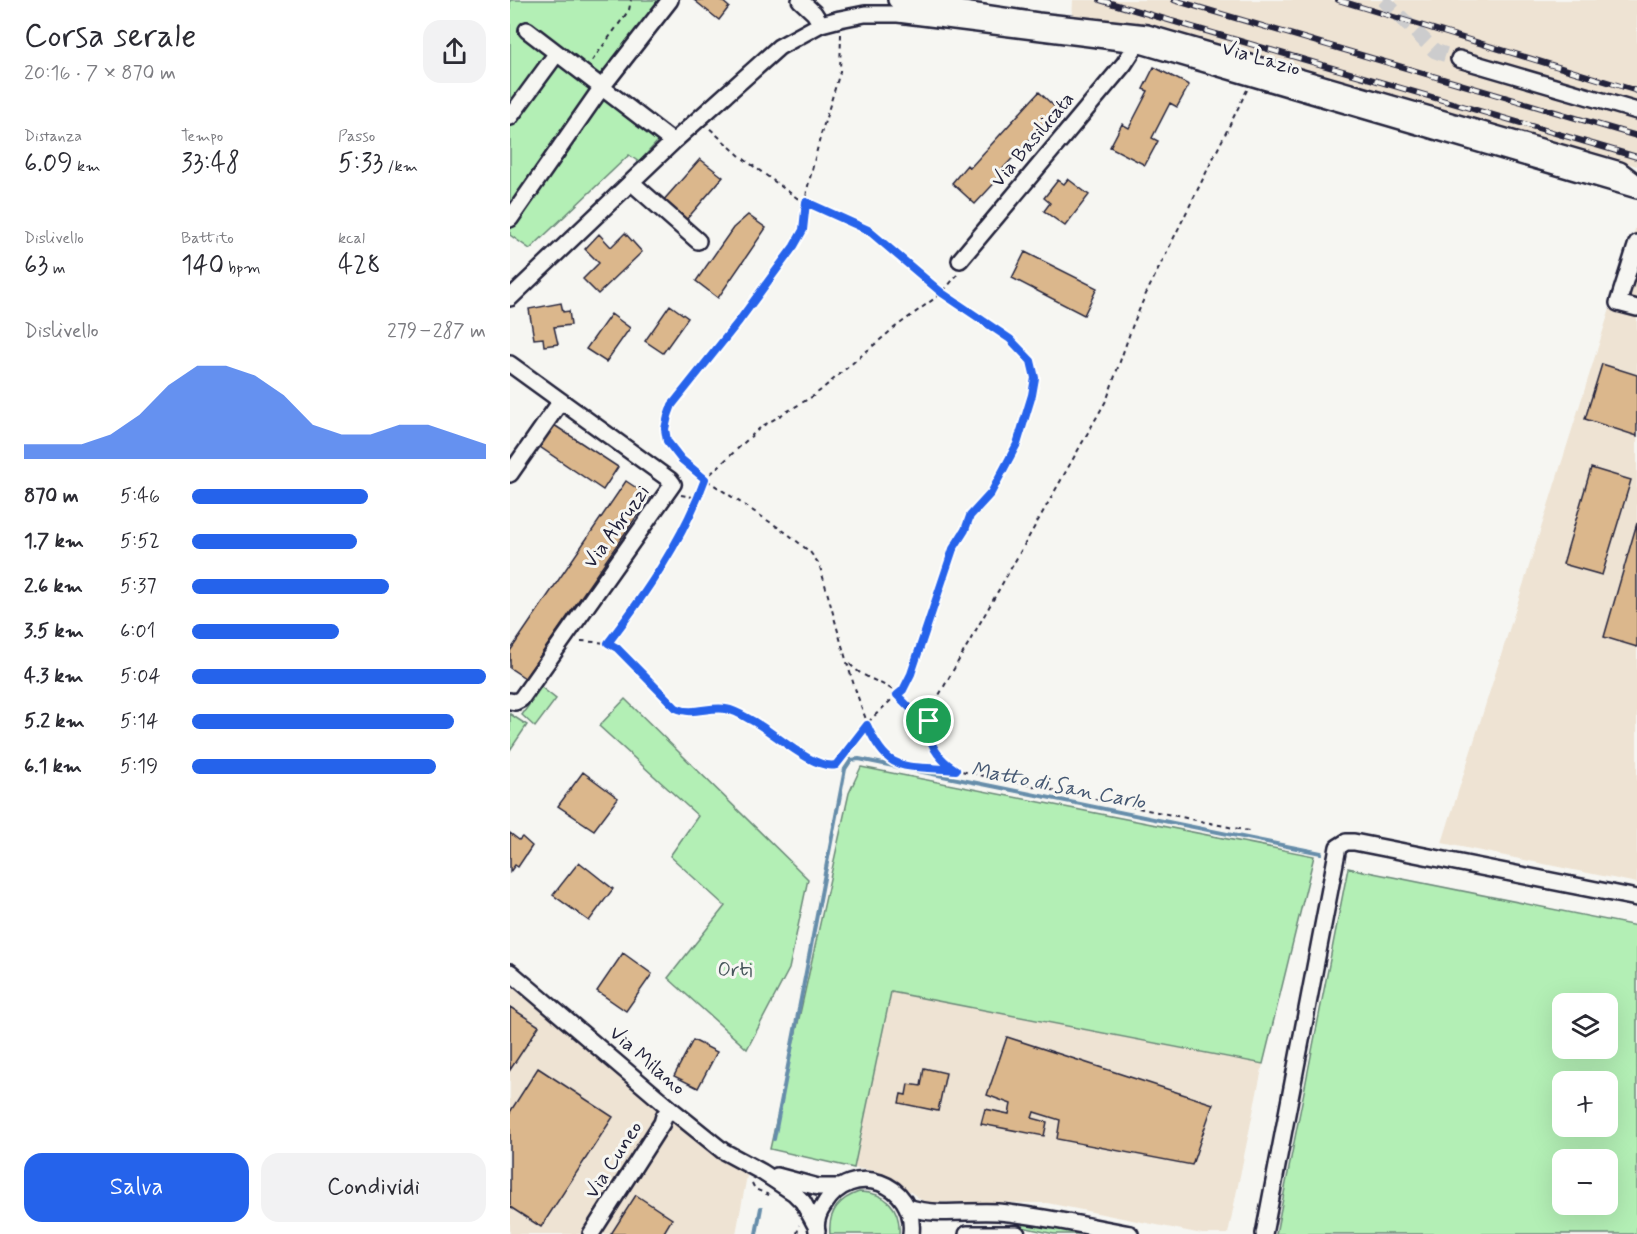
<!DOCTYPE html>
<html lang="it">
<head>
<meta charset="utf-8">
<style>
  body { margin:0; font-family:Mynerve,sans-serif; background:#f2f2f3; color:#2b2b33; height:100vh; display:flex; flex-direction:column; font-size:22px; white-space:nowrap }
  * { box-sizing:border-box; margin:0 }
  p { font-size:20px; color:#7c7c81 }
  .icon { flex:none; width:33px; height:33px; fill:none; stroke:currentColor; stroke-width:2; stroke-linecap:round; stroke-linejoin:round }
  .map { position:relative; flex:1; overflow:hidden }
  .side { display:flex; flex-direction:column; background:#fff; width:510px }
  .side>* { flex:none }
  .fabs { position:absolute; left:1042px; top:993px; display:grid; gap:12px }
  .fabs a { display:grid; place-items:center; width:66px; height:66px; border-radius:12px; background:#fff; box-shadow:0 6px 24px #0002; font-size:30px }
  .pin { position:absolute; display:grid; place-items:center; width:51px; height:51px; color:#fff; margin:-26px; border:3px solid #fff; border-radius:50%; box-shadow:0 2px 6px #0007 }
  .round { display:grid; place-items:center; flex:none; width:63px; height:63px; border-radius:18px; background:#f2f2f3 }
  .head { display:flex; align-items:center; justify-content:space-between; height:102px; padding:0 24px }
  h1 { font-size:33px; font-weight:600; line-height:45px }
  .stats { display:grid; grid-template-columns:repeat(3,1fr); gap:9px; height:102px; padding:6px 24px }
  .stats div { display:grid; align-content:center }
  .stats b { font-size:26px; font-weight:600 }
  .stats small { font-size:16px; font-weight:400 }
  .stats p { font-size:16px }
  .chart { height:168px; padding:12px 24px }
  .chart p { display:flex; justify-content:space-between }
  .chart svg { width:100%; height:108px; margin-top:6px; fill:#2563eb; opacity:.7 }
  .primary-button { display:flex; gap:12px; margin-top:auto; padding:12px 24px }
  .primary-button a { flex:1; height:69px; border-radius:18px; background:#2563eb; color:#fff; font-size:24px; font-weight:600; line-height:69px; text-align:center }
  .primary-button a+a { background:#f2f2f3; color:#2b2b33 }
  ul { padding:0 24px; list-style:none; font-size:20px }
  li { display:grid; grid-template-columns:96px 72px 1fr; align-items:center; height:45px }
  li i { height:15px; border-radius:8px; background:#2563eb }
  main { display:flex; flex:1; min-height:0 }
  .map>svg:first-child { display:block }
  .built { fill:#eee3d3 }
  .green { fill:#b3efb5; stroke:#6a8878; stroke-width:1.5; fill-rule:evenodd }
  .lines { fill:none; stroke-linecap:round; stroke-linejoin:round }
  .stream { stroke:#668daa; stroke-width:4 }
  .building { fill:#dbb78c; stroke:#22223b; stroke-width:1.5 }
  .minor-tunnel { stroke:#cccccd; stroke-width:15; stroke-dasharray:15 8; stroke-linecap:butt }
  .minor-casing { stroke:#22223b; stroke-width:20 }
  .path { stroke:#22223b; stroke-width:2; stroke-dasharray:4.5 4.5; stroke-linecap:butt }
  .minor { stroke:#f6f6f2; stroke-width:15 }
  .rail-casing { stroke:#22223b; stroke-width:6 }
  .rail { stroke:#f6f6f2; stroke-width:4; stroke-dasharray:11; stroke-linecap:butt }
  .route-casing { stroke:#fff; stroke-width:12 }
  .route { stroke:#2563eb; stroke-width:8 }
  .labels { text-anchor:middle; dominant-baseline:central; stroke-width:6; stroke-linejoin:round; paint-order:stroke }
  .street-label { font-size:20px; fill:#22223b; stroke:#f6f6f2 }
  .park-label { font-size:20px; fill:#46555a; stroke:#f6f6f2 }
  .water-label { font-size:21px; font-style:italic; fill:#445772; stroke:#f6f6f2 }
</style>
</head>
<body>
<main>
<section class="side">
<div class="head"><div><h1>Corsa serale</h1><p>20:16 · 7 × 870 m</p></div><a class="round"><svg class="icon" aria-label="share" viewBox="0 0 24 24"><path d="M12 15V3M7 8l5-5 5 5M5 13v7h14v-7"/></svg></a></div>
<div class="stats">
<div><p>Distanza</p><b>6.09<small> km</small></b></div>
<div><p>Tempo</p><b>33:48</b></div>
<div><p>Passo</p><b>5:33<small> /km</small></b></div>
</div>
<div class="stats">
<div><p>Dislivello</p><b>63<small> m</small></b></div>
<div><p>Battito</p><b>140<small> bpm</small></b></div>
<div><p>kcal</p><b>428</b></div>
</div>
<div class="chart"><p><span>Dislivello</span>279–287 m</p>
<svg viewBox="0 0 160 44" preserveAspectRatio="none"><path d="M0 44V38L10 38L20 38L30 34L40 26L50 14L60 6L70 6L80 10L90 18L100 30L110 34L120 34L130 30L140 30L150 34L160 38V44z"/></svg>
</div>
<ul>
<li><b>870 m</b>5:46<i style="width:60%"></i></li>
<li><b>1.7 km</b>5:52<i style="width:56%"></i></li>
<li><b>2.6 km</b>5:37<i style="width:67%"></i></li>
<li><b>3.5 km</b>6:01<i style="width:50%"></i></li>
<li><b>4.3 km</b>5:04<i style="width:100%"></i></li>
<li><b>5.2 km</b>5:14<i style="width:89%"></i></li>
<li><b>6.1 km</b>5:19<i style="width:83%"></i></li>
</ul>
<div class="primary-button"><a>Salva</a><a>Condividi</a></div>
</section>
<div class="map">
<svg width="1127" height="1234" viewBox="0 0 1127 1234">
  <rect width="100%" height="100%" fill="#f6f6f2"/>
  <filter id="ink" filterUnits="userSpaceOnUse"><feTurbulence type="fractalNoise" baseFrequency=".0167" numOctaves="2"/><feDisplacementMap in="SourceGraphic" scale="12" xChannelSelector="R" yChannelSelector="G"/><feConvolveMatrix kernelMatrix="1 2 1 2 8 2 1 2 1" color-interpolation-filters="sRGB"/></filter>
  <g filter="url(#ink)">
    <path class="built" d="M563,0H1127V166L650,28L562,21Z
      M1127,223V883L932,843Z
      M0,972L239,1165L226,1234H0Z
      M381,992L753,1064L718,1234H692L537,1203L414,1202L382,1178L365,1171L344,1168Z"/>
    <path class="green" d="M0,0H149L0,207Z
      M95,96L148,141L129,162L119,155L20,249L0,235V227Z
      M31,687L46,699L25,727L12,715Z
      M115,699L298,879L279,969L237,1049L158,978L215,906L160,856L188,816L89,726Z
      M0,714L17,725L0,750Z
      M351,767L804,856L753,1064L381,992L344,1168L260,1149L339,793Z
      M838,868L1127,926V1234H766ZM1053,1004H1098V1048H1053ZM1053,1082H1098V1126H1053ZM1053,1160H1098V1204H1053Z
      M349,1192C375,1192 391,1207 389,1234H320C318,1212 328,1199 349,1192Z
      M514,1221L578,1234H544L512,1227Z"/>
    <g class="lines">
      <path class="stream" d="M264,1139L335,769L341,760L349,759L811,853
        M246,1234L251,1208"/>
    </g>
    <path class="building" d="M184,0H211L219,7L209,20Z
      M644,67L679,85L667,107L660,103L642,138L648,141L635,165L600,147L612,124L619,128L638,91L633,89Z
      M529,92L547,109L489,173L492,175L465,204L442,183L457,165L460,168Z
      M190,159L213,177L176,220L152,202Z
      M558,179L579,195L555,226L534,211L540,203L534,198L548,180L554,184Z
      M238,215L256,228L208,298L186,281L223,228Z
      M115,233L132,252L88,294L73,279L89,263L75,249L89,234L101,247Z
      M515,252L587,288L574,315L502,278Z
      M51,303L53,312L59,311L61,325L44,327L48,344L34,346L33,338L24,339L19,309Z
      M160,305L178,318L153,353L135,341Z
      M101,314L120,328L96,362L76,349Z
      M1092,364L1127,375V436L1075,419Z
      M41,423L108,467L93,490L27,445Z
      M1081,468L1121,480L1092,575L1053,564Z
      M116,481L140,497L15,678L0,668V651Z
      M1127,523V647L1094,637Z
      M73,772L108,798L84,830L48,806Z
      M0,833L9,840L12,837L22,846L8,867L5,865L0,872Z
      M69,862L103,889L79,921L43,895Z
      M113,953L142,974L116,1011L87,991Z
      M0,1007L29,1026L0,1070Z
      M497,1037L703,1104L682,1165L547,1139L550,1120L524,1112L522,1118L537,1122L534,1136L471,1124L475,1109L499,1114L501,1104L477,1095Z
      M183,1040L207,1052L188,1088L164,1076Z
      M28,1068L103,1117L31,1227L0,1207V1112Z
      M414,1068L436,1073L428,1111L389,1103L391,1094L396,1095L398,1084L411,1086Z
      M126,1195L162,1219L153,1234H101Z"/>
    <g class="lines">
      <path class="minor-tunnel" d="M873,0L925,51L949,59"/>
      <g class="minor-casing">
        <path id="minor" d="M290,0L304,13L311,24
          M386,0L528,21L637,33L1110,170L1127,183
          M17,30L163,142
          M949,59L1127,111
          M0,117L47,53
          M121,182L188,241
          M0,219L92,87L160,0
          M1127,243L1108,303L1127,308
          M450,260L614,64L627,44
          M0,298L163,142L269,47L311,24L330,19L355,14H388L627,44L1127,190
          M0,364L160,480L163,484L11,699L5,702L0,701
          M0,474L51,401
          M0,972L162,1110L213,1151L252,1172L284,1193L293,1202L306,1226
          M267,1176L308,1187H330
          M397,1207C428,1217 457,1210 488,1212C533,1216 576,1226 620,1234
          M307,1231C305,1222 309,1212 314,1205C341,1159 407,1182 401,1234
          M81,1234L152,1123L154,1116L162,1110
          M457,1234H507
          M754,1234L828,847L836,842H844L1127,898"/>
      </g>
      <path class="path" d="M331,34L330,72L311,134L297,190L293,230L284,246L229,321L162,405L155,429L157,441L171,459L195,479L278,534L300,552L309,564C321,601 354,744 380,761C397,771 425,768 444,770
        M82,61L119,10L121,0
        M737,90L635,296L622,327L597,399L428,697C412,728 416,752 446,770L743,832
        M171,495L188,498
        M71,641L98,643L107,648L166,708C183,716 198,706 216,709C224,710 234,716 241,720C263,731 302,770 326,765L362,718L392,690L397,682L443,550L455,529L460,516L481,493L507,444L522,395L525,378L521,361L500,339L432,293L358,230L287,198L231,157L198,127
        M98,642L126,607L146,573L181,513L195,479L251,427L305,395L384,328L432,293L447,275
        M340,664C351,677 367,680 381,689C395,699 404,712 419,721
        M242,1183L245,1189L259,1195
        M287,1234L289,1225"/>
      <use href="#minor" class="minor"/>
      <g class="rail-casing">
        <path id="rail" d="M590,0L1127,157
          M664,0L1127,136
          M828,0L1127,91"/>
      </g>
      <use href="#rail" class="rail"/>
    </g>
  </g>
  <g class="lines" filter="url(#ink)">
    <g class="route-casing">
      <path id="route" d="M296,202L358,230L432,293L500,339L521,361L525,378L522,395L507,444L481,493L460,516L455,530L443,549L401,674L393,690L387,695L400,708L419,721C417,744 428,759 446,770C396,764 380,777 357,725L326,765C302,770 263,731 241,720C234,716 224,710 216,709C198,706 183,716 166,708L107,648L98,643C136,593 174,538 195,479L171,459L157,441L155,429L158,416L162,405L229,321L284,246L293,230Z"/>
    </g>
    <use href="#route" class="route"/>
  </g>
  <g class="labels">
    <g class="street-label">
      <text transform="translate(751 59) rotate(16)">Via Lazio</text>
      <text transform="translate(523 140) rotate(-50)">Via Basilicata</text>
      <text transform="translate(107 527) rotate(-54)">Via Abruzzi</text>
      <text transform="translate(137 1061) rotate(41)">Via Milano</text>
      <text transform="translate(104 1160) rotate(-57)">Via Cuneo</text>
    </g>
    <g class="park-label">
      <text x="225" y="970">Orti</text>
    </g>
    <g class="water-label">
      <text transform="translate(548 786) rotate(11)">Matto di San Carlo</text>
    </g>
  </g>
</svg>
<div class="fabs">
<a><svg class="icon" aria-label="layers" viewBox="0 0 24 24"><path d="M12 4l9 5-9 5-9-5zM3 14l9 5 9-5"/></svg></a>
<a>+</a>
<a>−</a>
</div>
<div class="pin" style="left:419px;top:721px;background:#1e9e55"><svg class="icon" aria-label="arrive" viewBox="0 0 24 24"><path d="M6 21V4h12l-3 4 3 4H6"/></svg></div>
</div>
</main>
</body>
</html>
